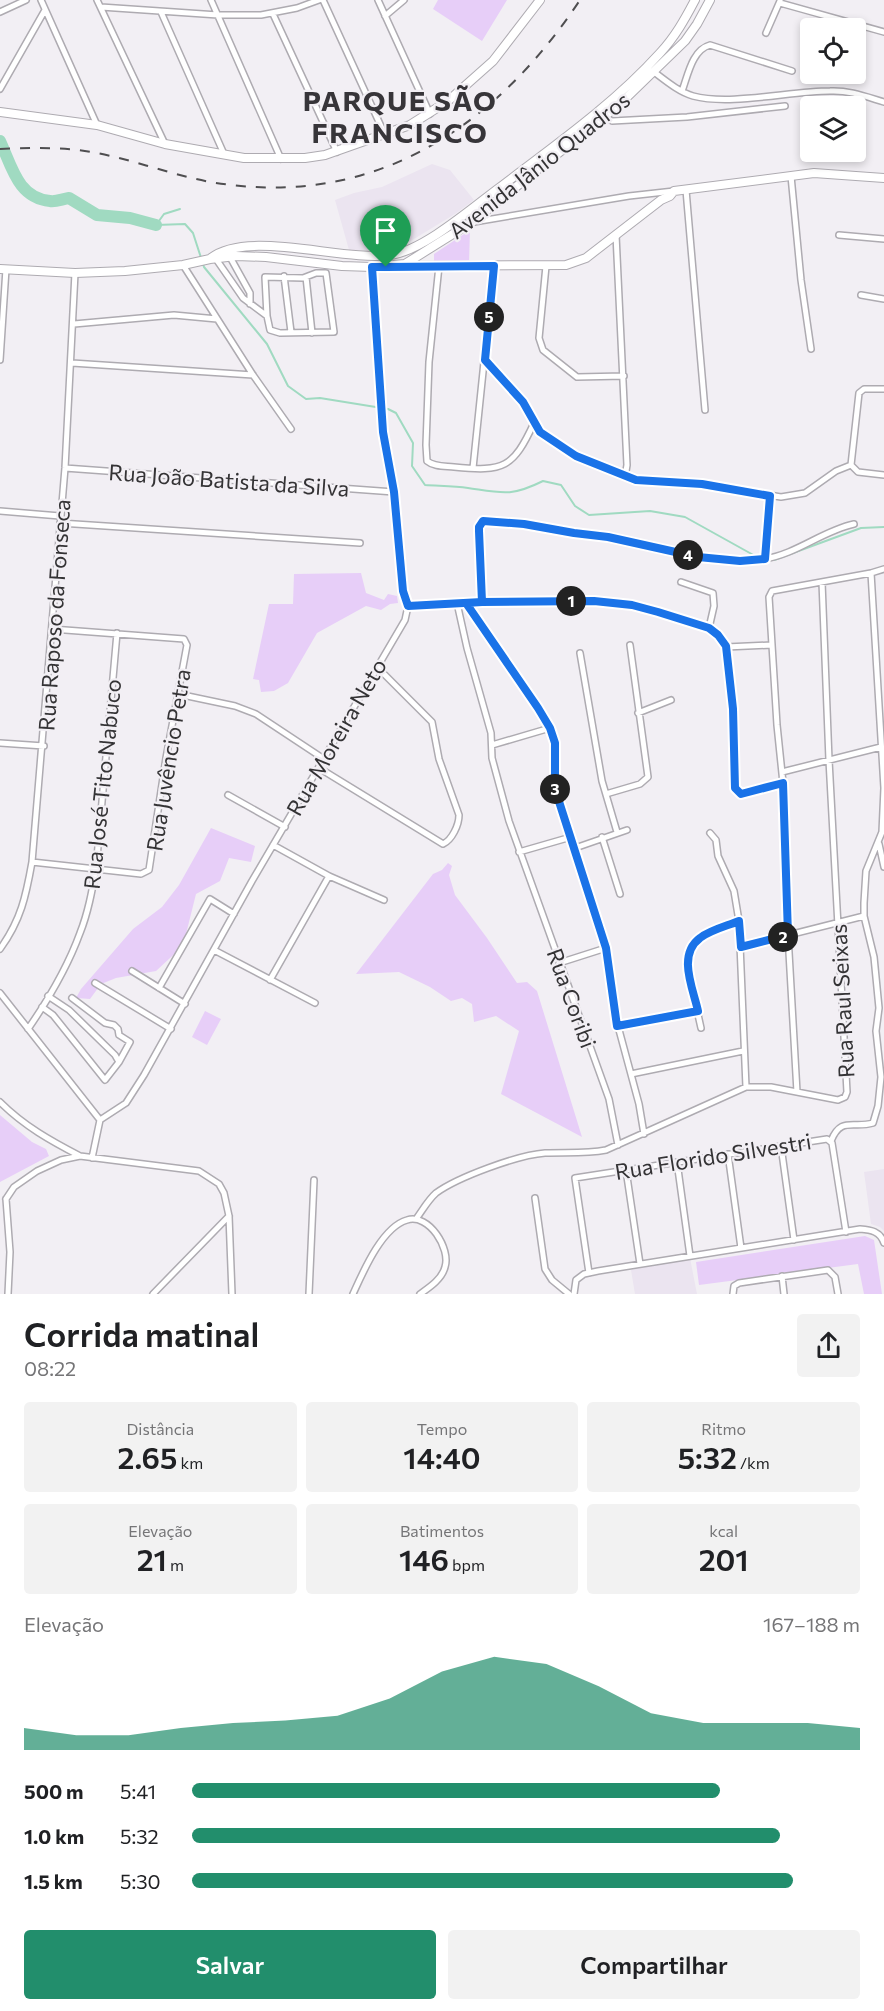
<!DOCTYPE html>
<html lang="pt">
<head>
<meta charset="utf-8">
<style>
  body { margin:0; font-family:Commissioner,sans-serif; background:#f2f2f2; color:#202124; height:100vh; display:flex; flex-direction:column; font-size:22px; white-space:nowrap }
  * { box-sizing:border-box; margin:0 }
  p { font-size:20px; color:#757577 }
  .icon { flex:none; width:33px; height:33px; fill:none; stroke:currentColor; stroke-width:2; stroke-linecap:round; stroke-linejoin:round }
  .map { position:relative; height:1294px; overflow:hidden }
  .details { display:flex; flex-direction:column; background:#fff; flex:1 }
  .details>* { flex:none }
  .controls { position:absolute; left:800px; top:18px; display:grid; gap:12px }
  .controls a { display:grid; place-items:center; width:66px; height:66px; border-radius:6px; background:#fff; box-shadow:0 3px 9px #0003; font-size:30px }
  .pin { position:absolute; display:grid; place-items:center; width:51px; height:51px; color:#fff; margin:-62px -26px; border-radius:50% 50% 50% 0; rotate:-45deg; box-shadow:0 0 6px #0007 }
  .pin .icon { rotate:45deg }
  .km { position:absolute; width:30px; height:30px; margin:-15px; border-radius:50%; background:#222; color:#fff; font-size:16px; line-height:30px; text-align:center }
  .round { display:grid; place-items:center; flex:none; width:63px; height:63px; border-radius:6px; background:#f2f2f2 }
  .head { display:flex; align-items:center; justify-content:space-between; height:102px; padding:0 24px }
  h1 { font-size:33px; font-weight:600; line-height:45px }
  .figures { display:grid; grid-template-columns:repeat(3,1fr); gap:9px; height:102px; padding:6px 24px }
  .figures div { display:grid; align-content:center; border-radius:6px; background:#f2f2f2; text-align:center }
  .figures b { font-size:30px; font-weight:600 }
  .figures small { font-size:16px; font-weight:400 }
  .figures p { font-size:16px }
  .chart { height:168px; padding:12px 24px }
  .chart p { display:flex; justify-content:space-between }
  .chart svg { width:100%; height:108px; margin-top:6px; fill:#228e6c; opacity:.7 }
  .button { display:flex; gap:12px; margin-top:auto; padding:12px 24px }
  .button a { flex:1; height:69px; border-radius:6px; background:#228e6c; color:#fff; font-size:24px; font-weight:600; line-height:69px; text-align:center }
  .button a+a { background:#f2f2f2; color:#202124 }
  ul { padding:0 24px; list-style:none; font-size:20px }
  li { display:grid; grid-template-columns:96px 72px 1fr; align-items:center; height:45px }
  li i { height:15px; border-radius:8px; background:#228e6c }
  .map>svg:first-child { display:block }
  .built { fill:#ebe4f0 }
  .green { fill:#e7cef8 }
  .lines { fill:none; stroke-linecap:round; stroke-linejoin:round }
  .stream { stroke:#a0dac1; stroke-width:2 }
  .river { stroke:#a0dac1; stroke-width:12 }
  .street-casing { stroke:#aeabb1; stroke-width:8 }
  .secondary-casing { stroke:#aeabb1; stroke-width:10 }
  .street { stroke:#fff; stroke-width:5 }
  .secondary { stroke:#fff; stroke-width:8 }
  .rail { stroke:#4f4e50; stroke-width:2; stroke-dasharray:10 10; stroke-linecap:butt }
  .route-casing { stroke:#fff; stroke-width:12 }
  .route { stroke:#1a73e8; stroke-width:8 }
  .labels { text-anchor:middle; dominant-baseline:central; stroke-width:4.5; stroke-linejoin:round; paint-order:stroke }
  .street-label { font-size:22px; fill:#343335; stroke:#f2eff4 }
  .district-label { font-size:28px; font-weight:bold; letter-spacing:1.5px; fill:#373539; stroke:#f2eff4 }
</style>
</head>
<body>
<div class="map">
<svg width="884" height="1294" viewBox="0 0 884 1294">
  <rect width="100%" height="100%" fill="#f2eff4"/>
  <path class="built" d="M432,164L450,170L474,200L455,214L404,245L398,242L394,244L393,249L384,250H349L335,200L354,193L382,187Z
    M884,1169V1231L880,1227L871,1224L864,1172Z
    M690,1258L697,1294H635L631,1270Z"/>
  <path class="green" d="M438,0H507L482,41L433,9Z
    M470,230L469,263H434V254Z
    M361,573L366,593L384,600L388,594L397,596L398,603L390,604L381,610L366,606L317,633L288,683L274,691L261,692L259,680L253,679L269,604H293L294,574Z
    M211,828L255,846L251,862L229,858L220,881L196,894L183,946L156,971L116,978L101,984L90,999L76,998L81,989L133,929L162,907L179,885Z
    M448,863L452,866L449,875L455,895L487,938L517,983L527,982L537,991L582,1137L501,1094L519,1031L496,1016L474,1022L472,1004L462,998L451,1001L430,987L399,972L356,974L433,874L442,870Z
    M205,1011L221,1019L207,1045L192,1037Z
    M0,1115L32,1142L46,1149L49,1156L0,1182Z
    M865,1236L874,1240L882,1294H864L858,1264L699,1285L696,1262Z"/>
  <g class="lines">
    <path class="stream" d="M180,209L164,214L156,225L185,224L193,233L204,267L267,344L288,386L306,399L320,398L388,409L396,413L413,443L412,466L425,485C439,486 454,486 468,488C502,493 511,497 543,481L561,485L575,506L589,515L650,511L685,517L757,557
      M774,560L861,528L884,527"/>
    <path class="river" d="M0,141C12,167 18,198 50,201C56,202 62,199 69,198L97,215L130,218L156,225"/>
    <g class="street-casing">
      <path id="street" d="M41,0L97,125
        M97,0L165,144
        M211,0L281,159
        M323,0L385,135
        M378,0L430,114
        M780,3L884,32
        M101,7L218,15H261L297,8L319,0
        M0,12L26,0
        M161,12L224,154
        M273,14L337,152
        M385,16L404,0
        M766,33L780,1
        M654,72C666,81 679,92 693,96C731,106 790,91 830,91C849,90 867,97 884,102
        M0,89L45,10
        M682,91C688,75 692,50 710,45L792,71
        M604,117L612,121L687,117L785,106
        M791,176L801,280L811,349
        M686,190L705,410
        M474,222L629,196L674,191
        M616,235L627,465L625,477
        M839,235L884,239
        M230,257L250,293V304
        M216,259L243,298L267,316L270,330L280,333L334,332L326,273H316L303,278L265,277L267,316
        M183,265L253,375L291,429
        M439,266L429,362L426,445L427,461C434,467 445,466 454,467C504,472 513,468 534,423
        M546,266L539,338L543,350L577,377L624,376
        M284,276L291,332
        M306,277L312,333
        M861,295L884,299
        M74,324L174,315L217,319
        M0,360L6,269
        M485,360L523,402L540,432L548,439L576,456L636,480L702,484L781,497L805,493L836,471L851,465
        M72,363L253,375
        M851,465L859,393L864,389H884
        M851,465L858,472L884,475
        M65,468L394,492
        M473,468L494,266
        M0,511L60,516
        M60,523L360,543
        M765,559L770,496
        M681,582L713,593L714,606L709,628
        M482,602L479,531V527L483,521C496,522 511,522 524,524C541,526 557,531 574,533C586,535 598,535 610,537C661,547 712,568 764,559C797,554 822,531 854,524
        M457,603L467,648L491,733L492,758L509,821L609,1099L618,1145
        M466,603L538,708L550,728L555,743V790L606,948L615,1015L639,1104L644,1134
        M408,606L482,602L594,601L632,605L658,612L709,628L718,635L726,647L733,709L735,788L741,794L783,783
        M726,647L772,645
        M580,653L602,781L617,832
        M178,694L235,706L256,714L324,759
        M638,713L671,700
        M0,743L44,746
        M492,745L550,728
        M319,768L443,844C452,840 459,825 459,815L439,759L432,722L377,667
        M782,772L881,747
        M606,794L640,784L648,777L630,645
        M228,795L285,827
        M710,833L716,840L718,856L734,891L739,921L746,1087
        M602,837L620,894
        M879,844L884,867
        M273,845L329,876L384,900
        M575,848L627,830
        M519,852L571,837
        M32,862L141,874L149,870L166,758L187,645L184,639L52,629
        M741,947L864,916
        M0,949C21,920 26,896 32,862L65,468L75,273
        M214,950L315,1003
        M559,963L606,948
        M132,971L185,1004
        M270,980L329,876
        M95,983L171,1029
        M159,988L210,899L234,914
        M0,993L100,1120
        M48,996L69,1010L115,1055L119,1062
        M42,1007L53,1015L105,1080L119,1062L130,1042L119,1035L118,1029L114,1025L105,1023L72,998
        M617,1026L697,1011
        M701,1028L688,970L689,952L692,945L701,937L739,921
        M28,1029C48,1000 68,966 80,933C88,913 92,891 96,869L117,633
        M631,1074L743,1051
        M797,1092L788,935L783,783L777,725L769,597L772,591L871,573L884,569
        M0,1102C24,1126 51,1141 80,1156
        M831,1141C841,1116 853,1129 873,1123L878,1106L881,1077L876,1031L879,1008L874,957L864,916V903L866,871L882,832L884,788L871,573
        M781,1146L794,1240
        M728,1154L741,1248
        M92,1158L100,1120L126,1103L144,1075L252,881L405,620L408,606L403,591L394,492L383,432L372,267
        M677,1162L690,1256
        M626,1170L640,1264
        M535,1198L545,1269L552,1280L569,1294
        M6,1199L14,1187L37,1171L61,1160L80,1156L199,1171L219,1184L224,1193L229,1216L232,1294
        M6,1199L10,1252L8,1294
        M416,1219C422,1211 428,1200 436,1193C458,1177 518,1155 545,1153C566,1152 585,1154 606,1150L746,1087H771L838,1100L845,1097L847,1092L829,760L822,582
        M589,1273L575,1178L827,1139L832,1143L846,1232
        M782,1276L784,1294
        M153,1294L229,1216
        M309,1294L314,1180
        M353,1294C363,1272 382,1227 407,1220C429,1213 451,1249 445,1267C442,1279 430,1287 420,1294
        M574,1294L576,1280L584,1274L598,1271L860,1229C871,1230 880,1231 884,1243
        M733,1294L734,1286L739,1283L828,1270L835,1277L838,1294"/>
    </g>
    <g class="secondary-casing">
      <path id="secondary" d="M0,112L97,125L165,144L244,158H305L325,155L410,125L448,101L493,61L540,0
        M211,258C248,229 343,262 391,255C424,250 472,208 499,188C554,146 613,105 660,53C675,37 685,19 695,0
        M404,266L566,265L586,258L661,200L670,196L674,191L814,173L884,178
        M0,269L75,273L125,271L183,265L210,259L236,256L266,257L342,266L372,267L405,264L472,222L621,103L685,41L697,24L710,0"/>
    </g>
    <use href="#street" class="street"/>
    <use href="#secondary" class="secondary"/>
    <path class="rail" d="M0,149C26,148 52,147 77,150C130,156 179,180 232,185C383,203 499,122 580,0"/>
  </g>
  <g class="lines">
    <g class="route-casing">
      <path id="route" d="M386,267H372L383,432L394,492L403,591L408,606L482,602L594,601L632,605L658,612L709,628L718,635L726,646L733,709L735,788L741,794L783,783L788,935L741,947L739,921C727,926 710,930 700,938C677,955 693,988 698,1011L617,1026L606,948L555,789V743L550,728L538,708L466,603L482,602L479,531V527L483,521L524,524L574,533L608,537L698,557L740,561L765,559L770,496L702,484L636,480L576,456L540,432L523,402L485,360L494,266L386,267"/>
    </g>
    <use href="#route" class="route"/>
  </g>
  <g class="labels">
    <g class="street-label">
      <text transform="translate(539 165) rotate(-38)">Avenida Jânio Quadros</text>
      <text transform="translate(229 480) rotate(4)">Rua João Batista da Silva</text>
      <text transform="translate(54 615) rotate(-86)">Rua Raposo da Fonseca</text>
      <text transform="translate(336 737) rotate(-60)">Rua Moreira Neto</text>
      <text transform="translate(168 760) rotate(-81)">Rua Juvêncio Petra</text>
      <text transform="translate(102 784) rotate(-84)">Rua José Tito Nabuco</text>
      <text transform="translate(572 998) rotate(70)">Rua Coribi</text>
      <text transform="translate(842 1001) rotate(-93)">Rua Raul Seixas</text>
      <text transform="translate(713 1156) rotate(-9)">Rua Florido Silvestri</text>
    </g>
    <g class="district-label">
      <text x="400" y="100">PARQUE SÃO<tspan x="400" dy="32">FRANCISCO</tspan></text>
    </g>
  </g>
</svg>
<div class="controls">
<a><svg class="icon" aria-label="locate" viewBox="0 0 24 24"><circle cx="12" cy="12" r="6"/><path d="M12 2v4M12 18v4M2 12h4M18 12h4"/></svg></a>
<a><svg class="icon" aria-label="layers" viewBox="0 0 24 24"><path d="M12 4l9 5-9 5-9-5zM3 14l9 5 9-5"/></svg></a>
</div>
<div class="pin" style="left:386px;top:267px;background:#1e9e55"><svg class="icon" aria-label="arrive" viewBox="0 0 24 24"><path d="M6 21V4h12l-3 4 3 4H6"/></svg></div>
<b class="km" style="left:571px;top:601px">1</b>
<b class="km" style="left:783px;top:937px">2</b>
<b class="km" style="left:555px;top:789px">3</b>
<b class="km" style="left:688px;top:555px">4</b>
<b class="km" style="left:489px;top:317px">5</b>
</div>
<section class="details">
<div class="head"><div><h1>Corrida matinal</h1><p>08:22</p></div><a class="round"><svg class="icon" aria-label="share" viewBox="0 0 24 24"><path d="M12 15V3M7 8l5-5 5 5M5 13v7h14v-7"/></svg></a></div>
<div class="figures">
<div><p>Distância</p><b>2.65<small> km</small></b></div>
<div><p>Tempo</p><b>14:40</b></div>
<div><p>Ritmo</p><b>5:32<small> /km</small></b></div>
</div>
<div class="figures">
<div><p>Elevação</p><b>21<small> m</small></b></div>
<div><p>Batimentos</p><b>146<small> bpm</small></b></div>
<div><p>kcal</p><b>201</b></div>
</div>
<div class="chart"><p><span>Elevação</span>167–188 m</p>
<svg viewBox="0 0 160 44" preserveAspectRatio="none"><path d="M0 44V35L10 38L20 38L30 35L40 33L50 32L60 30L70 23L80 12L90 6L100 9L110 18L120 29L130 33L140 33L150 33L160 35V44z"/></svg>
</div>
<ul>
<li><b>500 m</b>5:41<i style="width:79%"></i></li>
<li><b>1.0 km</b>5:32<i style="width:88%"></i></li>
<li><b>1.5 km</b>5:30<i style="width:90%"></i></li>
</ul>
<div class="button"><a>Salvar</a><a>Compartilhar</a></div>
</section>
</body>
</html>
